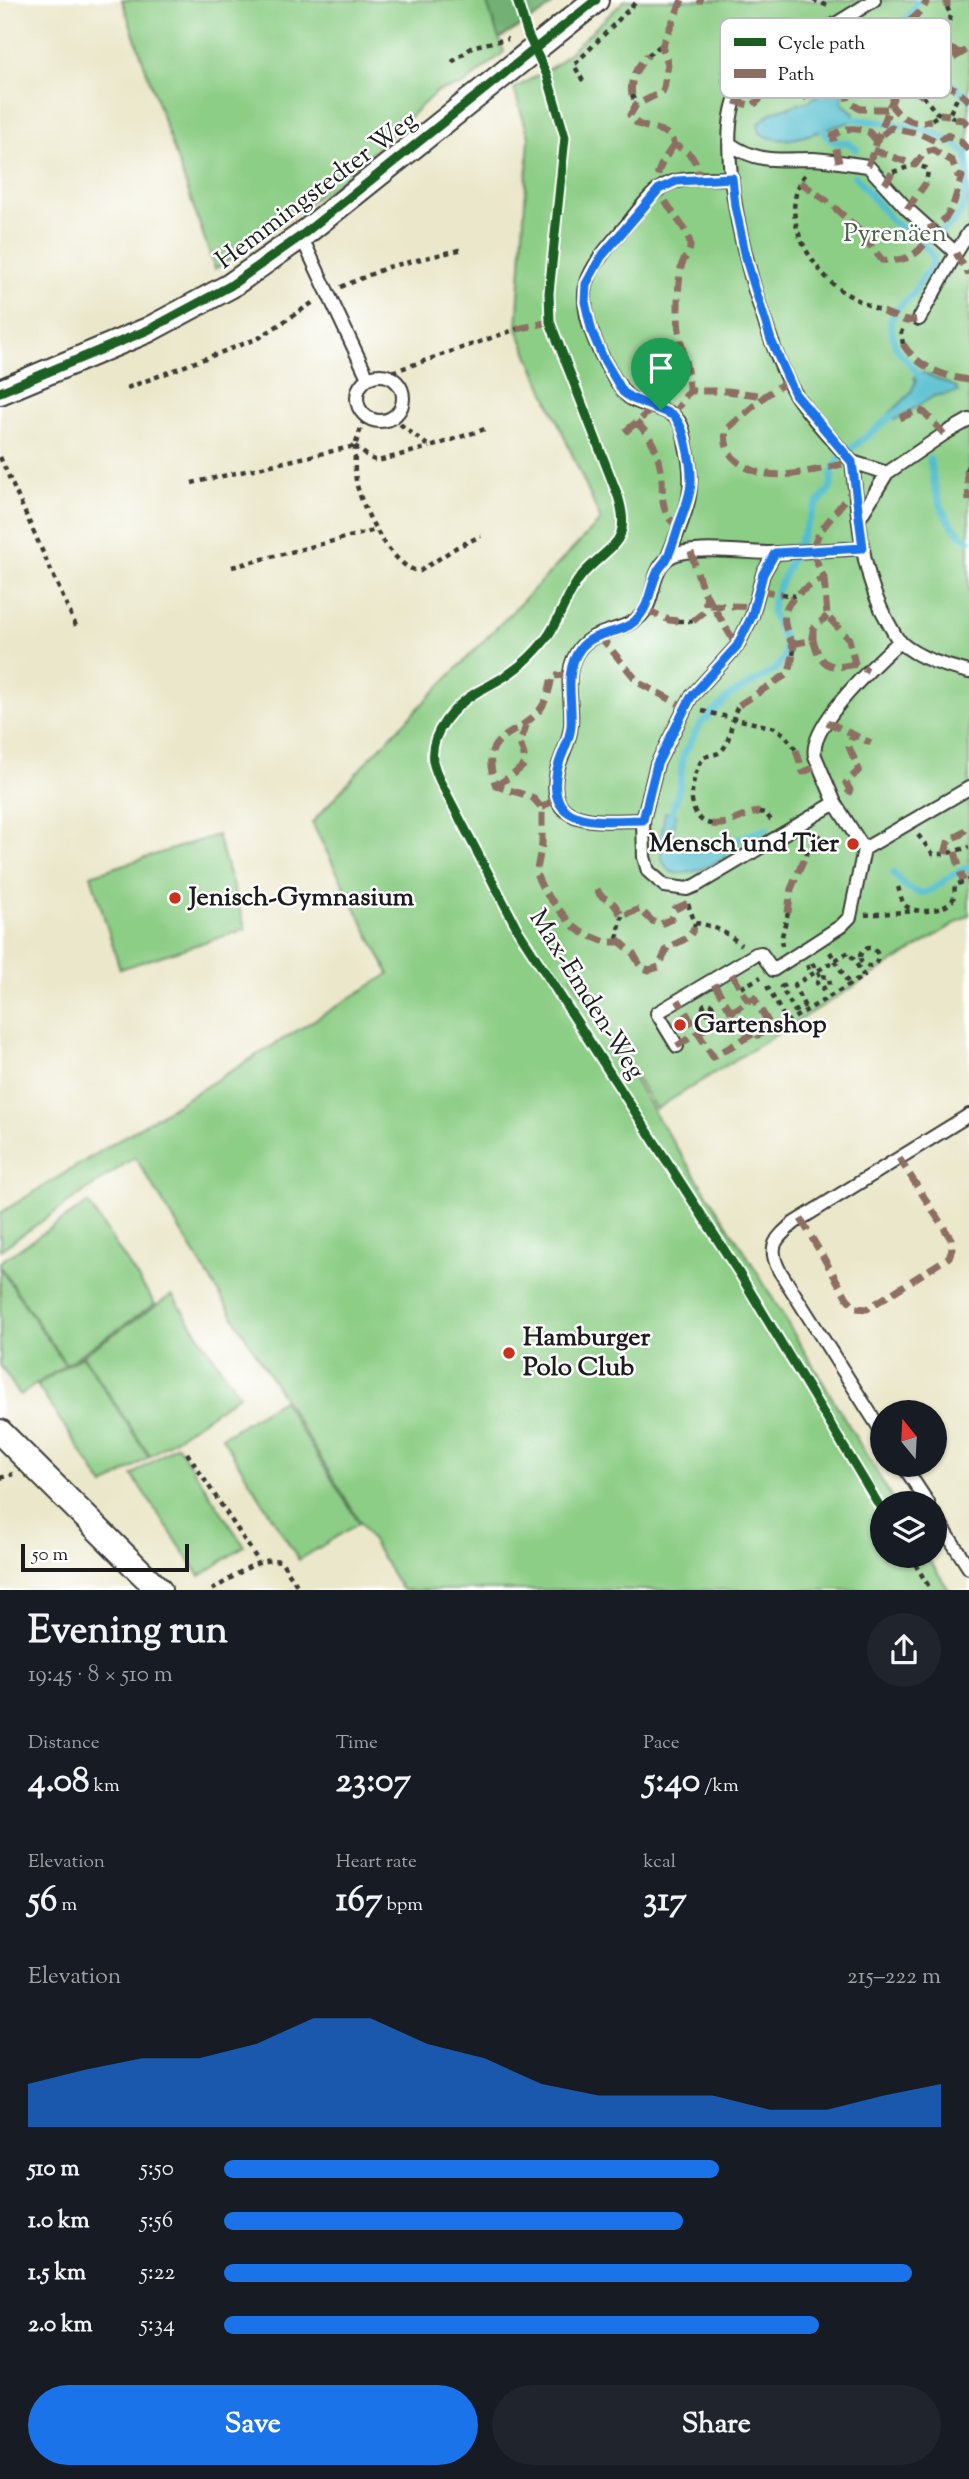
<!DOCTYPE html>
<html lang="en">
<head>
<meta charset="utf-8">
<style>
  body { margin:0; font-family:"Sorts Mill Goudy",serif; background:#20242c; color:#f1f3f6; height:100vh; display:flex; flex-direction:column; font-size:26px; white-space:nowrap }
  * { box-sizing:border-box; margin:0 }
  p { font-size:23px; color:#9ea1a6 }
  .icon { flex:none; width:38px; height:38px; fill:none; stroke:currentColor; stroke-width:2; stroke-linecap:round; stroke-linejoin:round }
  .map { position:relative; height:1590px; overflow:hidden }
  .details { display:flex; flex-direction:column; background:#171b24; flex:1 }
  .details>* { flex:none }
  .needle { width:46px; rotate:342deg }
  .fabs { position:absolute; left:870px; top:1400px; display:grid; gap:14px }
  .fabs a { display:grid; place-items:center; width:77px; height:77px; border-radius:50%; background:#171b24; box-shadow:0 2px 5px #0004; font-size:35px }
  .scale { position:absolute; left:21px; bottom:18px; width:168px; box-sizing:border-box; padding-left:7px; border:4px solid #1c1c1c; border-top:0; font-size:19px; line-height:24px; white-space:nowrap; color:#1c1c1c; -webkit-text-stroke:5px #fff; paint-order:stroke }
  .pin { position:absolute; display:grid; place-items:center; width:60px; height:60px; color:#fff; margin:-72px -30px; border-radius:50% 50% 50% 0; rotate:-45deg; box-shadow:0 0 7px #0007 }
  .pin .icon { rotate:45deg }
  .round { display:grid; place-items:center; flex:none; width:74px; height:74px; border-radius:37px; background:#20242c }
  .overview { display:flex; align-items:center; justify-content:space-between; height:119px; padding:0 28px }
  h1 { font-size:38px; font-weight:800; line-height:52px }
  .figures { display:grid; grid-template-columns:repeat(3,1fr); gap:10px; height:119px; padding:7px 28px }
  .figures div { display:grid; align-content:center }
  .figures b { font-size:35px; font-weight:800 }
  .figures small { font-size:19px; font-weight:400 }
  .figures p { font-size:19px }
  .chart { height:196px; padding:14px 28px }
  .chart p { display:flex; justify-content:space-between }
  .chart svg { width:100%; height:126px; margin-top:7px; fill:#1a73e8; opacity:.7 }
  .button { display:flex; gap:14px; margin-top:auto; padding:14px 28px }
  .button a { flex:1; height:80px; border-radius:42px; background:#1a73e8; color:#fff; font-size:28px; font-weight:800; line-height:80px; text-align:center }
  .button a+a { background:#20242c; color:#f1f3f6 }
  ul { padding:0 28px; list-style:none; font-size:23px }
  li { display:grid; grid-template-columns:112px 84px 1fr; align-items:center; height:52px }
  li i { height:18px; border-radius:9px; background:#1a73e8 }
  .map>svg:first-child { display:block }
  .green { fill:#8dce86; stroke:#547551; stroke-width:2 }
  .forest { fill:#72b173; stroke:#476648; stroke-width:2 }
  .water { fill:#51bdcd; stroke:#366c74; stroke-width:2 }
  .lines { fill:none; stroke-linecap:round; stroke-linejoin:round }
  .stream { stroke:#51bdcd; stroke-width:7 }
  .lane-casing { stroke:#3b3a36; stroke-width:16 }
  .street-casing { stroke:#3b3a36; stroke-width:28 }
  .path { stroke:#3b3a36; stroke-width:4.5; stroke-dasharray:5 5; stroke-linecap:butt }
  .lane { stroke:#fff; stroke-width:12 }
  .street { stroke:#fff; stroke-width:24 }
  .quiet { stroke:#8d6e63; stroke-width:7; stroke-dasharray:14 7; stroke-linecap:butt }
  .cycleway-casing { stroke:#fff; stroke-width:13 }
  .cycleway { stroke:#1b5e20; stroke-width:9 }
  .route-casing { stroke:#fff; stroke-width:14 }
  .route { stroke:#1a73e8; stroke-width:9 }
  .poi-dot { fill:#c8321e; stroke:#fff; stroke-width:2.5 }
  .labels { text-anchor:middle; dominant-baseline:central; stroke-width:5; stroke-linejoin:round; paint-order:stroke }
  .street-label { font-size:26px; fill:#1c1c1c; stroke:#fff }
  .park-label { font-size:26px; fill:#496346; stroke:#fff }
  .poi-label { font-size:26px; font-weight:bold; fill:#1c1c1c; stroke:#fff; text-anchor:start }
  .key { fill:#fff; stroke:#bbb; stroke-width:2 }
  .key-label { font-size:19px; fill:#1c1c1c }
</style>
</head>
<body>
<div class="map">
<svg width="969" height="1590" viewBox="0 0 969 1590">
  <rect width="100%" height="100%" fill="#fff"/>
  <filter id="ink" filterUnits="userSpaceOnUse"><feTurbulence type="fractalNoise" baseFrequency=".0143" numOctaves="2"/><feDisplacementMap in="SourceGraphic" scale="14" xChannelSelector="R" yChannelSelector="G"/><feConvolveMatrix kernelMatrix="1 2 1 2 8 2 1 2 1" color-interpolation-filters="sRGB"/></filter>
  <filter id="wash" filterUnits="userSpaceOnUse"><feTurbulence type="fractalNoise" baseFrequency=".00686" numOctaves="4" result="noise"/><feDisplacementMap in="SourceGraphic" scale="28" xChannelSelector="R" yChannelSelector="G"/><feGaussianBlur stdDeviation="1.57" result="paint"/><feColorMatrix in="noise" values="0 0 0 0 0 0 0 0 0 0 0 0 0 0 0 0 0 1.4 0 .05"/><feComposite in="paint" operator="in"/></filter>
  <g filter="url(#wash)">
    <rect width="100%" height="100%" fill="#ebe7ca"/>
    <path class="green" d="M122,0H486L504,52L463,85L436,92L347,176L215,269Z
      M625,0H969V915L656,1109L570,975L658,1119L745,1252L895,1503H882V1556H927L949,1590H402L135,1157L0,1250V1213L389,974L312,823L369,759L601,520L517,329L529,137L514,89L557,64Z
      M217,835L246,929L120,969L91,875Z
      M88,1203L155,1304L66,1364L0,1266V1262Z
      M0,1268L65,1365L20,1395L0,1365Z
      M172,1295L239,1395L150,1456L83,1355Z
      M82,1356L149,1457L104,1486L37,1385Z
      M282,1400L359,1523L299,1560L222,1437Z
      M177,1445L244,1546L200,1576L132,1475Z"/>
    <path class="forest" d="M486,0H558L541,14L499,39Z"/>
    <path class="water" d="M836,82L843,84L842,103L854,113L851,122C823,127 788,151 760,133L758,124L772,112L809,101Z
      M921,372L956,387L958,392L934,396L895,420L889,414L910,394L916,381L914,378Z
      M665,812L676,815L672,835L675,843L693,851L720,848L726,858C712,863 700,872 685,873C651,878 662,831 665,812Z"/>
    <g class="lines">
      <path class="stream" d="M840,82C855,46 904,37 917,2
        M948,88L953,85L969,98
        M852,119C884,123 949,127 967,156C969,172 967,209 955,221C946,230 933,237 922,243
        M823,130C830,144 835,142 849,143L856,149
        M855,176L891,220L922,243L934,257L933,263L912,295L897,309L890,322L895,346L924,381
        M852,448L898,411
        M930,459C934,490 941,523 969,540
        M670,820L680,785L683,756L701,723L731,695L775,670L784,658L786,644L772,613L773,600L815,507L831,487L832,472L840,458
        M715,853L722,852L741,838L767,829
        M893,873C929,916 934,877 969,867"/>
    </g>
  </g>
  <g filter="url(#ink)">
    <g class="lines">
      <g class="lane-casing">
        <path id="lane" d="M730,144C759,164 780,159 813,159C831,160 850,164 868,166L907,209L956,253L969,232
          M301,236L368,378
          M919,319L956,253
          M357 398a23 23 0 1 1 46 0a23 23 0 1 1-46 0Z
          M969,420L944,434L887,473L852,462C859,517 860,575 889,624C892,629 896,638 900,642C919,659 946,666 969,672
          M852,462C834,441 808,415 794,392C763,338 704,142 741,88C750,76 767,68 779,59C810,39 843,20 874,0
          M859,519L887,473
          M775,553L763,574L752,616L737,646L691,697L657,764L643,820L644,857L648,871L665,886L687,889L697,885L835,803L815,756C808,726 878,661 900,641
          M667,559C684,515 698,494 686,446C685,439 684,432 681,425C670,403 636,410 623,391C604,365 574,309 589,277C598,256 616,238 630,221C642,206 654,188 673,182C691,177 713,179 732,178
          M835,803L864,849
          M643,820C606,820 544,831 557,771C561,755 570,742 571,725C573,699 562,671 580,648C597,627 628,633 644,612C655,597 651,572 667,559C685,543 753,554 777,553C806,551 834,550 863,548
          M677,1046L657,1013L756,954L761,953L773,970L841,926L850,917L864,849L969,788
          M882,1432L779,1270C767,1246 776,1238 794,1223L969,1115
          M903,1465L928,1503
          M934,1514L969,1568"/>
      </g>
      <g class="street-casing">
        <path id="street" d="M0,392L148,330L230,286L301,236L596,0
          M0,1432L159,1590"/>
      </g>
      <path class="path" d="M517,0L526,29
        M813,0L831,7
        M947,7L951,16L948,24
        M862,25L875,40
        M648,55L660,46
        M890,61L895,58L902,47
        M452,62L474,46L508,39
        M545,69L565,137L549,293L550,322L618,496C633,544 610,544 582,575C566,594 560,621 545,640C536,651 526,662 514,670C503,679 489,685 477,692C455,705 429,733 433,761C434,767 437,774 440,781L519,932L739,1273L882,1510
        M923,74V59L930,53
        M583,81L574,65L638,0
        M724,83C720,63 729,33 754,30C763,29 773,34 781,37
        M914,91L917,92
        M632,95L636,105
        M923,96L936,112L940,114L931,120
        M955,119L949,115L959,94
        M893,172L915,165L926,168L928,171L926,183
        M805,175C781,208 801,251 827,278C841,294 864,303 883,312
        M341,287L388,267L463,249
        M903,344L901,333L904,325
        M383,375L517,329
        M127,388L259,338L315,301
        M392,418L430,447L485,429
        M355,446C355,457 354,469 356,480C359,504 393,571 420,571L457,547L481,536
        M355,446L370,458L378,461L429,447
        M0,457L76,626
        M967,470L969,461
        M192,483L355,446L365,416
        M232,567L376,530
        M782,594L795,596
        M678,621H693
        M793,655L794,650
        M702,711L775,728L784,734L796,750L800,749
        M759,812L765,813L772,821
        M712,824C682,820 691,774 704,757C710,755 716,755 720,752C733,742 729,718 739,705
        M918,835L933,854H945L969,847
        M806,855L821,832
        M898,887C900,892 901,900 904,904C913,915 943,912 952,901C955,897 954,890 955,885L969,880
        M688,904L695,923L694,927
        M865,915L916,911
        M695,923C713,925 728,933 741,945
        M617,939L622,916
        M782,946L781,940L788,913
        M860 957a9 9 0 1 1 18 0a9 9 0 1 1-18 0Z
        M830,952L849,984
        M812,963L820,976L817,983L822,989L830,985L829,977L820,976
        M807,965L812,975
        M793,984L805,1007
        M785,985L781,987L795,1011L805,1005
        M767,986L787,1022L864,976L849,952L794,985
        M741,988L761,977
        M703 1008a5 5 0 1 1 10 0a5 5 0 1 1-10 0Z
        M187,1453L259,1562
        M0,1478L13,1474
        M910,1556L931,1590
        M212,1590C233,1578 257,1556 281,1561L300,1590"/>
      <use href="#lane" class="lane"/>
      <use href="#street" class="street"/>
      <path class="quiet" d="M682,0L662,46L668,64L664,88L662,92L636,105L630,115C639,135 668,121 674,145C691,152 699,161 699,180
        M697,0H703
        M947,0V7
        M817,1V0
        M875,40L890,61L903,85
        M902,47C916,35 936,37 948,24
        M930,53L945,47L961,53
        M936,67L935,80L955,89L969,101
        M917,92L923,96
        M632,95C629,78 638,66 648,55
        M803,98L820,89L826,51L821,34
        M734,101L752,106L759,100L763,91C780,81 793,86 809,96
        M889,102C899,117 912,128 931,120
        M887,109H860L848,101C843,76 867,66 882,54C886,51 886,45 889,40C900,24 920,19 927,0
        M940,114L949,115
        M955,119L963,120L969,126
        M674,145C648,181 654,185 678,220C683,227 689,235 690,244C691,254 682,258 681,268C678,284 678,300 678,316C678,342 689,366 689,391
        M873,150L915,165L924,153L933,150L952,161L958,176L962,177C953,201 954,220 928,229
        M839,162L833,136C844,126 856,128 869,132L876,140L891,128L921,134L938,142L947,135L960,141L969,151
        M868,166L896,90L969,49
        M800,182L827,201L855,226L882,260C907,262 921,255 931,232
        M885,184L892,173
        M907,209L926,183
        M956,253L969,275
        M883,312L906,321L919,319
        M517,329L550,322
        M903,344C917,367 944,377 969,380
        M789,380L765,396L726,430C724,441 727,453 736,460C768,488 815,469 852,462
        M673,415L689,391H727L765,396
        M900,418L919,410L925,413L944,434
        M636,422C650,435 656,447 660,465C666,488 655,512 679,527
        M625,432L654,407
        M967,470L969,501
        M691,552L702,588L737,646
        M824,578L827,616L849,639L855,664L868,671
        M759,590L782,594
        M710,605L754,607
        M646,610L669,620L678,621
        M693,621L704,612L707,595
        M599,635L639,683L687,708
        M813,640V629L827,616
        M792,644L813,640C821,666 830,670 855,664
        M794,650C792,642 788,636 786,628C778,601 804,589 824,578L812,551L819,533L855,487
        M569,675L552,676C550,688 547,701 539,711C513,740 477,733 496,786L532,797L542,808V844L536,874L544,891L571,924L581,932L605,942H622
        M739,705L789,673L793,655
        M827,722L871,743
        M796,750L803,772L818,766
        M496,786L515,773L524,765V755L520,743L528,720
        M848,794L850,790L846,783L859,770L849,747L853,734
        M542,808L557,797
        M712,824C731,826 741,814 759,812
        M955,852L963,881
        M945,854L949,839L960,835L969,826
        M597,889L600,895L614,904L622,916L640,909L652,921L661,924L671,919L675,909L688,903
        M788,913L791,889L806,855
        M617,939L633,953L641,967L649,970L659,967L667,948C677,942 691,940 694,927
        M732,974L749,1002
        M714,984L732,1013
        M677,1046C703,1030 728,1014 754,998L771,1027L758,1035L756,1032L713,1057L678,1000
        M801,1219L847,1298L856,1308L867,1309L949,1257L952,1249L951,1239L899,1158"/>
      <g class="cycleway-casing">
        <path id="cycleway" d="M517,0L528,35L547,75L565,137L549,293L550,322L618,496C633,544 610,544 582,575C566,594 560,621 545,640C536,651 526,662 514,670C503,679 489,685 477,692C455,705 429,733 433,761C434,767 437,774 440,781L519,932L739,1273L882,1510
          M0,392L148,330L230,286L301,236L596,0"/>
      </g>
      <use href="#cycleway" class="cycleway"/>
    </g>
  </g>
  <g class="lines" filter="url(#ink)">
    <g class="route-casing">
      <path id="route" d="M732,178L735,206L747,262L771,340L795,394L852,462L863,548L775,553L763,574L752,616L737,646L691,697L657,764L643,820C606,820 545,831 557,771C560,755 570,742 571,726C573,700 563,672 580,649C594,630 620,635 635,621C650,607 649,590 657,573C659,568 663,564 666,560C672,549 675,537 679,525C691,494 695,482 687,448C684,435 682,425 673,415L631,398L623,392L603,358L592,332L585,302L586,284L601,257L659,189L677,181Z"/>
    </g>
    <use href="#route" class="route"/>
  </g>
  <g class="poi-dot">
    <circle cx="853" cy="844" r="7"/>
    <circle cx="175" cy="898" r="7"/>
    <circle cx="680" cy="1025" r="7"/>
    <circle cx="509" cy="1353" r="7"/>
  </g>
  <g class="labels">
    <g class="street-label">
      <text transform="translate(317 191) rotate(-37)">Hemmingstedter Weg</text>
      <text transform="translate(586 995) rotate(58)">Max-Emden-Weg</text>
    </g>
    <g class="park-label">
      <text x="895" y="234">Pyrenäen</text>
    </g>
    <g class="poi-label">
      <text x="839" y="844" text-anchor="end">Mensch und Tier</text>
      <text x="189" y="898">Jenisch-Gymnasium</text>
      <text x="694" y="1025">Gartenshop</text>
      <text x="523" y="1338">Hamburger<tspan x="523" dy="30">Polo Club</tspan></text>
    </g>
  </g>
  <rect x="720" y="18" width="231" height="80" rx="10" class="key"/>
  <rect x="734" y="38" width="32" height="8" fill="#1b5e20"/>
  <rect x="734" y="69" width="32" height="9" fill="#8d6e63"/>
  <g class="key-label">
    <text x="778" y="49">Cycle path</text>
    <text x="778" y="80">Path</text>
  </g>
</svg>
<div class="fabs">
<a><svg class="needle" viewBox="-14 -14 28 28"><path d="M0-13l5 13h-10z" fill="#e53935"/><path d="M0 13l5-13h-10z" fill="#9ea1a6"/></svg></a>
<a><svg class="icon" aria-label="layers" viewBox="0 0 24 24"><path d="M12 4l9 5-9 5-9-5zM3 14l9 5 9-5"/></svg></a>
</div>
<div class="scale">50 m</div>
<div class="pin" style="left:661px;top:410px;background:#1e9e55"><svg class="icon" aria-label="arrive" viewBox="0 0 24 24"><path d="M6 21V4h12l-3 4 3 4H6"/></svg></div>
</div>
<section class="details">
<div class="overview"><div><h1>Evening run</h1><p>19:45 · 8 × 510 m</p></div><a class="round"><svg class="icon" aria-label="share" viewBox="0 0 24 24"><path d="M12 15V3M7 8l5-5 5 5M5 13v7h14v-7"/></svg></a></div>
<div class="figures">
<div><p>Distance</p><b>4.08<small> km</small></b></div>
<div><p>Time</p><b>23:07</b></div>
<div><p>Pace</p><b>5:40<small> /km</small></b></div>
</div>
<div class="figures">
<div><p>Elevation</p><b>56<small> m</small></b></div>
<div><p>Heart rate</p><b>167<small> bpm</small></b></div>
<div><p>kcal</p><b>317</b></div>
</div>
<div class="chart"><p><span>Elevation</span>215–222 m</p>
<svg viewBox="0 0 160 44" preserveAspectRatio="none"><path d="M0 44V29L10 24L20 20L30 20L40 15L50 6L60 6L70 15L80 20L90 29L100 33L110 33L120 33L130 38L140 38L150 33L160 29V44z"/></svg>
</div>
<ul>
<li><b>510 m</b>5:50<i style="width:69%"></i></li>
<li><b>1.0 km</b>5:56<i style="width:64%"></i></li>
<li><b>1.5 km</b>5:22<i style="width:96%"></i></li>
<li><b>2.0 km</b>5:34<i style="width:83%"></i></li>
</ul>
<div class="button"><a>Save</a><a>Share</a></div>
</section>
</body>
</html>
